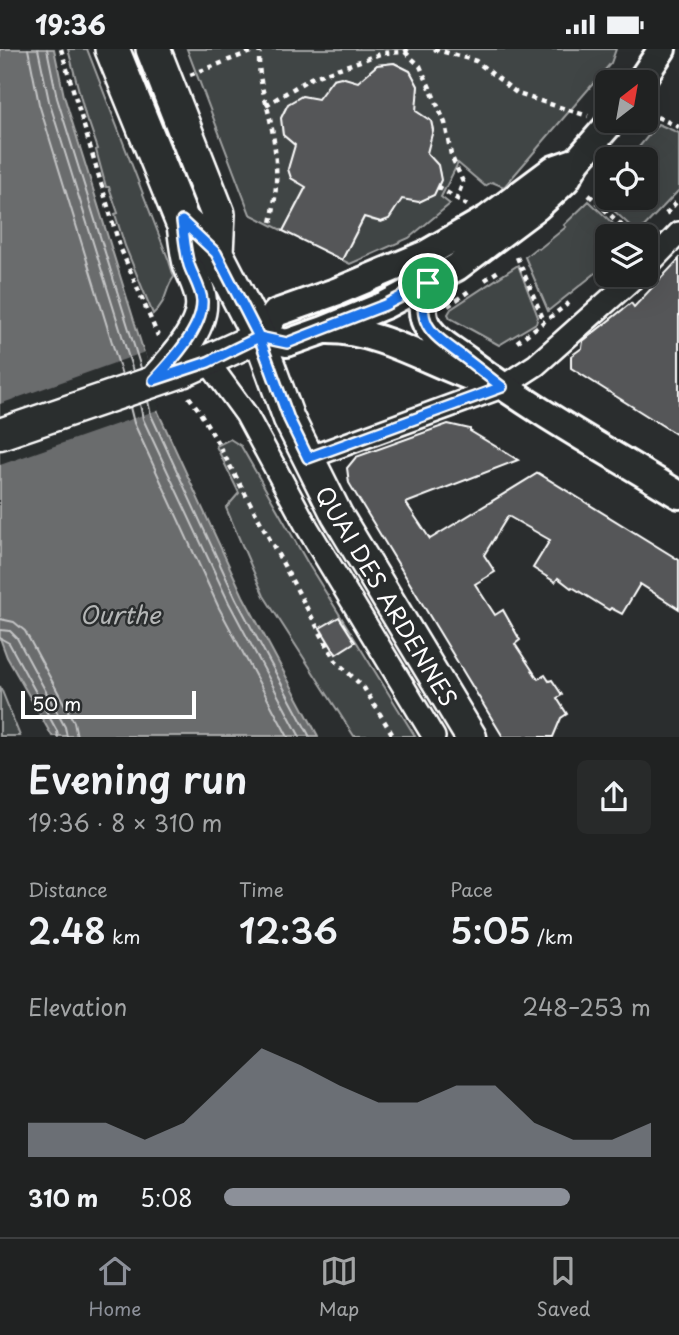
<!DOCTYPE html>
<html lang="en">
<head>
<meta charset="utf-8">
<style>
  body { margin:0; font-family:"Playpen Sans",sans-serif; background:#282a2a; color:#f1f3f6; height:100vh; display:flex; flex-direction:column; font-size:26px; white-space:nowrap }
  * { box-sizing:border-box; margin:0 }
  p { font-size:23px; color:#a2a4a5 }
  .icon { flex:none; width:38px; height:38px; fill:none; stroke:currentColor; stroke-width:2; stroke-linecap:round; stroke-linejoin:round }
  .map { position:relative; height:688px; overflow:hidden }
  .panel { display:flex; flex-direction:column; background:#202222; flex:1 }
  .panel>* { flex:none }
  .needle { width:46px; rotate:31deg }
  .fabs { position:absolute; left:595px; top:21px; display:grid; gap:14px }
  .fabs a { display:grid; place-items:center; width:63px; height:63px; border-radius:10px; background:#202222; box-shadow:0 7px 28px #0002,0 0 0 2px #3d3f40; font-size:35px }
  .scale { position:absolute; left:21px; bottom:18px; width:175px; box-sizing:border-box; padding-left:7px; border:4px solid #fff; border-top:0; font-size:19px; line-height:24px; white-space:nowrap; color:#fff; -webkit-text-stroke:5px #2a2d2e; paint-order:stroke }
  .pin { position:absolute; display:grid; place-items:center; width:60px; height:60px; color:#fff; margin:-30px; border:4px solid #fff; border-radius:50%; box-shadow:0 2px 7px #0007 }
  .round { display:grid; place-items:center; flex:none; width:74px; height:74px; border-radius:10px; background:#282a2a }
  .summary { display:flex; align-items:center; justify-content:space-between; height:119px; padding:0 28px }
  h1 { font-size:38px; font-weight:600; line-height:52px }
  .metrics { display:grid; grid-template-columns:repeat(3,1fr); gap:10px; height:119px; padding:7px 28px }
  .metrics div { display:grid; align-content:center }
  .metrics b { font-size:35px; font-weight:600 }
  .metrics small { font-size:19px; font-weight:400 }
  .metrics p { font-size:19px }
  .chart { height:196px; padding:14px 28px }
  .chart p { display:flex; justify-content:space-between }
  .chart svg { width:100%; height:126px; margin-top:7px; fill:#8c9099; opacity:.7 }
  ul { padding:0 28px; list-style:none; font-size:23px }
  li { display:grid; grid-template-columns:112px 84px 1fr; align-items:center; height:52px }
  li i { height:18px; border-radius:9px; background:#8c9099 }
  .status { display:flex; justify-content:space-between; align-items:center; height:49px; padding:0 35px; background:#202222; direction:ltr }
  .status svg { height:19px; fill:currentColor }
  .dock { display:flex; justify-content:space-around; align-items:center; height:98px; border-top:2px solid #3d3f40; background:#202222; font-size:19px; color:#a2a4a5 }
  .dock a { display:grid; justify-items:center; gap:4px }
  .dock .selected { color:#8c9099 }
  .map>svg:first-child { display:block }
  .green { fill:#414445; stroke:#a0a2a2; stroke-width:2 }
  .water { fill:#6a6c6d; stroke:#a6a7a7; stroke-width:2 }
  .pier { fill:#2a2d2e }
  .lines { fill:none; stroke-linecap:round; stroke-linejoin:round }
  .shore { stroke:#c3c4c5; stroke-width:2 }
  .building { fill:#555758; stroke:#fff; stroke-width:2 }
  .minor-casing { stroke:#fff; stroke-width:26 }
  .tertiary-casing { stroke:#fff; stroke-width:32 }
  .secondary-casing { stroke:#fff; stroke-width:35 }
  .primary-casing { stroke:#fff; stroke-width:38 }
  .path { stroke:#fff; stroke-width:4.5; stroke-dasharray:5 5; stroke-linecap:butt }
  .minor { stroke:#2a2d2e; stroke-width:21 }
  .tertiary { stroke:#2a2d2e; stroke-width:26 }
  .secondary { stroke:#2a2d2e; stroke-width:30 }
  .primary { stroke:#2a2d2e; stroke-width:33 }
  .route-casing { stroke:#fff; stroke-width:14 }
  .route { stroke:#1a73e8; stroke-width:9 }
  .labels { text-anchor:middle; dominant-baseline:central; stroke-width:5; stroke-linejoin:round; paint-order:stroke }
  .street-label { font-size:23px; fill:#fff; stroke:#2a2d2e }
  .water-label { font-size:24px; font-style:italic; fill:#b4b6b6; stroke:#2a2d2e }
</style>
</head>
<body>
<div class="status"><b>19:36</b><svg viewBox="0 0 49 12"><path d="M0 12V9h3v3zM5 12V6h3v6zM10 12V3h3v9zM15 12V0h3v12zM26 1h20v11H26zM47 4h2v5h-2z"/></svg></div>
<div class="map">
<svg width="679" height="688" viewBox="0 0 679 688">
  <rect width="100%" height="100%" fill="#2a2d2e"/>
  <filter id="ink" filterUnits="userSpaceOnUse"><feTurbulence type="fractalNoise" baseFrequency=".0143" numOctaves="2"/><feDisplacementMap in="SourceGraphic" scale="14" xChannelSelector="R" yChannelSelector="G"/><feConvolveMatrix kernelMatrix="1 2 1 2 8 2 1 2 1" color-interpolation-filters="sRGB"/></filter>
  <g filter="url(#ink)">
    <path class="green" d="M68,0H87L169,212L174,228C164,241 169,250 153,265L125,197L115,165L118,164L109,138H106L96,101L98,100L89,74L87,73Z
      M187,0H616L611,14L504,138L492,133L485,137L458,114L441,148L450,155L409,189L350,215L342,211L367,163L372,171C383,174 388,172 394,162L393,154L399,148L419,153C445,140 447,124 426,104L433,81L431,72L413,68L418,37L410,22L394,14L377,16L356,37C347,26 336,26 328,37L329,47L323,52L302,47C282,58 280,64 283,86L299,100V106C288,112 287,118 291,129L299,134H308L283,182L250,165Z
      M658,75L679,84V141L638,184L597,146L607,134V149H646V110H629Z
      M589,152L626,187H607V215L548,262L525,208L536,199L539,200L566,178L564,176Z
      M518,216L538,268L536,274L499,296L450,269L448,265L451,260Z
      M230,390L241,397L310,518L415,687H354L264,547L226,459L239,444L216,397Z
      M0,637L20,687H0Z"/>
    <path class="water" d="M0,0H54L64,47L145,307L158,363L243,547L318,687H52L7,608L0,589Z"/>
    <path class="pier" d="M145,303L160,360L0,416V355Z"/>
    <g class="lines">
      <path class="shore" d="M28,0L39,55L122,326
        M38,0L49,52L133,322
        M47,0L57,49L141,319
        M148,352L151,366L236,550L310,688
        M140,355L143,370L229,554L300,688
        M130,358L134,374L219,559L288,688
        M0,570L14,573L25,582L74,673L77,688
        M0,581L10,582L17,589L65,678L67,688
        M0,589L9,594L57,682L58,688"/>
    </g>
    <path class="building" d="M394,14L410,22L418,37L416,62L431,72L433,81L427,104L438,116L441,131L434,146L419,153L402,150L389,170L381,173L364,168L342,211L283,182L306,138L291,129L288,120L295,96L283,86L281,69L288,55L302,47L318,50L333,30L341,28L358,33L377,16Z
      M679,210V387L571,319V307L582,299L583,292L631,254L634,258Z
      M448,375L470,380V382L518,411L406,454L430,490L538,424L679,511V560L640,535L622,565L611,559L609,561L572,538L571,539L558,529L555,533L533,519L550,491L508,467L484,506L495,523L475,535L495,566L503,561L520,591L515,595L538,630L545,626L549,632L552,631L562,646L557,649L567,665L561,669L553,688H503L349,434L347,419L356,408Z
      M339,568L355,593L336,605L320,579Z"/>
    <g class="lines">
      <g class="minor-casing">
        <path id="minor" d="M646,218L679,184
          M208,313L246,365L307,478L434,688
          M308,409L502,338L536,316L637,226"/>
      </g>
      <g class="tertiary-casing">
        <path id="tertiary" d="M640,33L662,0
          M577,112L554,120L487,170L426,205L338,242L276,264L259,288L287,294L324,281L385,256L457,218L537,158L566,131L577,112L612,72
          M428,235C423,250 419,266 429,280C439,294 454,301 467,311C532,361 608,402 679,446
          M328,281C381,281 433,316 483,332"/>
      </g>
      <g class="secondary-casing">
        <path id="secondary" d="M155,331C172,313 204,279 201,252C200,238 193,228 189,216C185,202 184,186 182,172
          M0,385L182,323L259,288L289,370L337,466L471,688"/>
      </g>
      <g class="primary-casing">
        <path id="primary" d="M112,0L182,172L216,204L259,288
          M153,0L218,165L216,204"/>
      </g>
      <path class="path" d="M61,0L120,198L158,287
        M260,0C256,27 266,49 271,75C278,109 278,140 271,174
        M434,0L476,12L518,45L588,67
        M405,3L420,17L430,39L445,74L451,106L463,133L457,149
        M190,26L258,0
        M266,56L311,29L383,4L405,3L408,0
        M657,68L679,78
        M438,138L467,156
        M589,146L633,187
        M666,165L679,150
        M517,208L544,272
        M485,231L500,221
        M448,257L469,242
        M517,293L569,254
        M189,348L198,360L215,389L335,611L364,639L394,688"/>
      <use href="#minor" class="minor"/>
      <use href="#tertiary" class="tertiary"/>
      <use href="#secondary" class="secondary"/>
      <use href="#primary" class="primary"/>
    </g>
  </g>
  <g class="lines" filter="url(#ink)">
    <g class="route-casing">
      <path id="route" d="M428,234L385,256L287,294L259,288L216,204L182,172C184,186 185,202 189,216C193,228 201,239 202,252C203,279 171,313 154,331L208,313L259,288L289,370L308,409L502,338C488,327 475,317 462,307C432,285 414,275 428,234"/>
    </g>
    <use href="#route" class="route"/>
  </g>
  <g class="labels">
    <g class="street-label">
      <text transform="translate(387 547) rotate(59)">QUAI DES ARDENNES</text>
    </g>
    <g class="water-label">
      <text x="120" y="565">Ourthe</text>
    </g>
  </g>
</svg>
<div class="fabs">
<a><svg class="needle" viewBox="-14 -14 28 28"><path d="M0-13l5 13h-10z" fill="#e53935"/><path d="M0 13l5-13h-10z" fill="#a2a4a5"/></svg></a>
<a><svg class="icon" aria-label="locate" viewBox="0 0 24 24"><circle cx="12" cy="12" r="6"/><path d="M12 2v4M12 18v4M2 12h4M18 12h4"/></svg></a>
<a><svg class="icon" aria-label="layers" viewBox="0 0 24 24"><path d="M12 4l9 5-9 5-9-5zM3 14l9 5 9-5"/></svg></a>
</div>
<div class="scale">50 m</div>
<div class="pin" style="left:428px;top:234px;background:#1e9e55"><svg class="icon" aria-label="arrive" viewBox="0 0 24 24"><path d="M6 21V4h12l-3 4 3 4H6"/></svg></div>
</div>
<section class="panel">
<div class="summary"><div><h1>Evening run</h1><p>19:36 · 8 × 310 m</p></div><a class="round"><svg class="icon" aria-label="share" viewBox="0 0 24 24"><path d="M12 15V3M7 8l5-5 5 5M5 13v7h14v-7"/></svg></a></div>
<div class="metrics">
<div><p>Distance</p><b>2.48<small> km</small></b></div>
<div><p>Time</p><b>12:36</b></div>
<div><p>Pace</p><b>5:05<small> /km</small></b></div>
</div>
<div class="chart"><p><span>Elevation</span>248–253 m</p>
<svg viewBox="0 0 160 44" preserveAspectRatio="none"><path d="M0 44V32L10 32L20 32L30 38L40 32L50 19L60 6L70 12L80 19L90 25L100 25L110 19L120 19L130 32L140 38L150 38L160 32V44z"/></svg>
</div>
<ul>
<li><b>310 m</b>5:08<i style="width:81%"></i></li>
</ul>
</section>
<nav class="dock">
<a class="selected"><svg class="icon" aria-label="home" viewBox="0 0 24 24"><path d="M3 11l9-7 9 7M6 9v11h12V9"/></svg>Home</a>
<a><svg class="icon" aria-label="map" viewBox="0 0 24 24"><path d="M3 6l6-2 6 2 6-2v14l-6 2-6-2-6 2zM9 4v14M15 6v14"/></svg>Map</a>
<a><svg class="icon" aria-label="saved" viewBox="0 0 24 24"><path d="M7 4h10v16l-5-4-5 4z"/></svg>Saved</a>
</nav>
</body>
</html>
